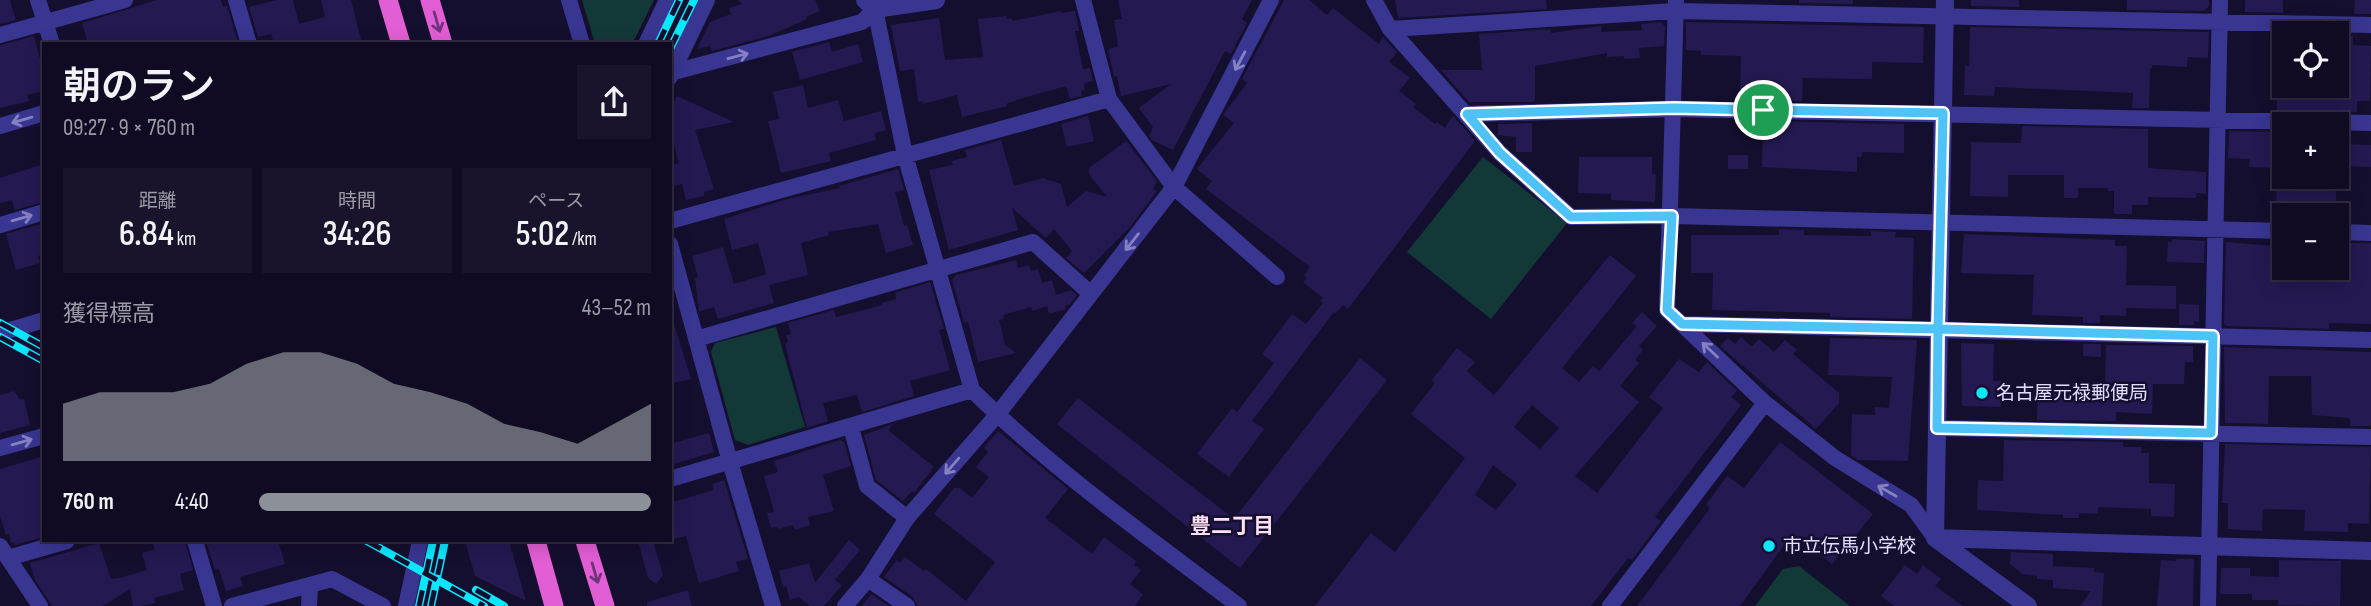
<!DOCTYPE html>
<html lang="ja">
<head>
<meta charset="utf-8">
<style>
  body { margin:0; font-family:"Sofia Sans Condensed","Noto Sans JP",sans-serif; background:#19142b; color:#f1f3f6; height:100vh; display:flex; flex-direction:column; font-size:26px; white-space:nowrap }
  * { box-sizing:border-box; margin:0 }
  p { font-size:23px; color:#9c9ba6 }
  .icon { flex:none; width:38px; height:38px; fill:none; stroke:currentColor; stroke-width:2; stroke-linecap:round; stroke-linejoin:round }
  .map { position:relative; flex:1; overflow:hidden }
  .sheet { position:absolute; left:42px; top:42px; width:630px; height:500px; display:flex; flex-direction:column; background:#100b23; border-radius:0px; box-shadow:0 4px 18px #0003,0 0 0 2px #302b41 }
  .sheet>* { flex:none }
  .buttons { position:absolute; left:2272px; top:21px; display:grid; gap:14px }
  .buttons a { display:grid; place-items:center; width:77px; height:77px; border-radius:0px; background:#100b23; box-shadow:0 4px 18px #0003,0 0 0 2px #302b41; font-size:35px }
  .pin { position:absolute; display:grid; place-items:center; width:60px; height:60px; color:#fff; margin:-30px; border:4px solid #fff; border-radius:50%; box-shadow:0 2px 7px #0007 }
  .round { display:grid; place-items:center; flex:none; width:74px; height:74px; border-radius:0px; background:#19142b }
  .overview { display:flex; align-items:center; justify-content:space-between; height:119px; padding:0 21px }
  h1 { font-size:38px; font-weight:600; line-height:52px }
  .metrics { display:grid; grid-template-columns:repeat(3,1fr); gap:10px; height:119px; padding:7px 21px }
  .metrics div { display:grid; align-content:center; border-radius:0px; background:#19142b; text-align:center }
  .metrics b { font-size:35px; font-weight:600 }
  .metrics small { font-size:19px; font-weight:400 }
  .metrics p { font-size:19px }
  .chart { height:196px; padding:14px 21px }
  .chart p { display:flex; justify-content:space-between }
  .chart svg { width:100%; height:126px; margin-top:7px; fill:#8c9099; opacity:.7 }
  ul { padding:0 21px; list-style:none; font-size:23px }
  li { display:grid; grid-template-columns:112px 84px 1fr; align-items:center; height:52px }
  li i { height:18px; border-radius:9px; background:#8c9099 }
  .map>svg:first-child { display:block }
  .green { fill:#123938 }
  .building { fill:#251952; fill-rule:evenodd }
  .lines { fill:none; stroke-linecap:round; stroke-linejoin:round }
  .minor { stroke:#393692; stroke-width:16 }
  .tertiary { stroke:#393692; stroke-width:18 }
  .trunk { stroke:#e25ed4; stroke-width:19 }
  .rail-casing { stroke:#09e7ff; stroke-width:8 }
  .rail { stroke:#150f2f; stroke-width:5; stroke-dasharray:16; stroke-linecap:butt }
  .oneway { stroke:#713379 }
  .oneway2 { stroke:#8581c3 }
  .route-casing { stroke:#fff; stroke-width:14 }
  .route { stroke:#4fc3f7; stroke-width:9 }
  .poi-dot { fill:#09e7ff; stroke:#150f2f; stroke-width:2.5 }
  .labels { text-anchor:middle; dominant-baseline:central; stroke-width:5; stroke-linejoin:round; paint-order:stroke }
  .poi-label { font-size:19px; fill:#e1ddff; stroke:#150f2f; text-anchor:start }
  .neighbourhood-label { font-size:21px; font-weight:bold; fill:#ffdff4; stroke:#150f2f }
</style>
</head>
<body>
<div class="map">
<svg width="2371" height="606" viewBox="0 0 2371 606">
  <rect width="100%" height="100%" fill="#150f2f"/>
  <path class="green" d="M582,0H654L632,44H595Z
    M1483,157L1567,223L1491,319L1407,252Z
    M776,327L805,427L748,445L735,440L711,352L715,343Z
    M1799,566L1850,606H1755L1783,569Z"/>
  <path class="building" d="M0,0H10L16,20L0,24Z
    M157,0H221L223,7L227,6L238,42L88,44L82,23Z
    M277,0H293L299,24L325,17L321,0H351L361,40H358L359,44H274L271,34L258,37L249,7Z
    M738,0H815L820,11L806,17L807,19L769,36L712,51L710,46L697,49L710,22L731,14L729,8L742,4Z
    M1118,0H1252L1242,19L1247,23L1231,54L1225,51L1173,150L1152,140L1149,136L1153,127L1139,108L1171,84L1121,96L1117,76L1114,77L1108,49L1118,46L1114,20L1122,19Z
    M1284,0H1309L1327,15L1333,8L1379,44L1383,37L1397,52L1389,62L1410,78L1399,91L1416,104L1413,107L1435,124L1437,122L1445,128L1453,116L1475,141L1348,309L1343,305L1335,314L1334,312L1252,421L1264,429L1229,477L1197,454L1232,408L1237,412L1274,363L1262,354L1292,314L1306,324L1323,303L1320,301L1323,298L1303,282L1307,278L1304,275L1310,267L1206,189L1212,181L1197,169L1234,123L1223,115L1247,83L1242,79Z
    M1395,0H1546L1547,9L1398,18Z
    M1799,0H1853V4L1799,3Z
    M1971,0H2019V7L1971,6Z
    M2127,0H2209V6L2204,11L2127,10Z
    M2245,0H2283V13L2245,12Z
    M2355,0H2371V14H2354Z
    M1061,11V13L1075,11L1079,31H1075L1083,69L1090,68L1093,81L1084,83L1085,90L1081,91L1082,96L1070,99L1066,86L1023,98L1006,104L1007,106L962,117L957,95L923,104L922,101L918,102L914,69L900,71L891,25L939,18L945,60L983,57L978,19L1006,16L1007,19L1012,18V21Z
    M1661,22L1665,27L1664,46L1639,48L1640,58L1624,59V56L1607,57V53L1535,66V101L1532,102H1469L1441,70H1482L1479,34L1550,29L1551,33L1601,26L1602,32L1642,30L1641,24Z
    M1686,22L1924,27L1923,63L1872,62V79L1803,78L1802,101L1764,100V97H1740L1741,56L1701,55V51L1686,50Z
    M1970,27L2209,32L2208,58L2188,57L2187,67L2152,65V69L2150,68L2149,108H2132L2133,93L1995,87L1994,96L1964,95L1965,66H1969Z
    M34,36L44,74V91L27,95L29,101L0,108V45Z
    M2336,36H2353V45L2371,46L2370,101H2357V112L2277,111V86H2336Z
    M829,42L832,52L858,44L863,62L800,80L792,52Z
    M803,85L808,108L838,100L844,121L881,111L886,130L874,133L876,140L829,153L831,161L781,173L768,121L779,119L773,92Z
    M677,96L734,122L695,130L714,189L704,192V196L686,200L682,184L670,187V165L679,163L670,132V110Z
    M1088,116L1094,141L1067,147L1061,124Z
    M1763,121L1904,124V153L1862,152V157H1857V172L1762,167Z
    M1532,123V152H1516V137L1498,135V124Z
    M2022,126L2148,129V168L2206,172V194L2196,193V198L2148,197V205H2132V214H2114V191H2108V188H2078V198H2064V175H2008V197L1970,196L1971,142L2021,143Z
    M2229,131L2284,132V168L2249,167L2250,159L2228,158Z
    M1001,140L1014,186L1043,178L1061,184L1067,207L1086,191L1107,197L1089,174V168L1126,141L1157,181L1153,189L1157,191L1131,226L1084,273L1066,258L1072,251L1054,229L1046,238L1012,208L1018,230L949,250L929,170L953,165L952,161L967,157L965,150Z
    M2336,144L2371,145V167L2336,166Z
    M1728,155H1748V169H1728Z
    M1579,157H1652V174H1656L1655,202L1611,200V194L1578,193Z
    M44,164V202L15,210L12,200L0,203V178Z
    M898,169L904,190L895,192L904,226L907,225L913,245L886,253L878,224L828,232L829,235L801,243L808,275L769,285L758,243L732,250L724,219L787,199L840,188L839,186Z
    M2277,177H2336V209H2317V215H2301V205H2276Z
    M44,223V254L38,256L40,263L16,270L6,234Z
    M1779,229L1804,230V235L1871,236V231L1896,232L1895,237L1914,238L1912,319L1830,317V313L1712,310L1713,273H1691V235H1779Z
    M1964,234L2115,240V246H2127L2126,285L2176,286V309L2126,308V316L2100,315V323H2083V317L2032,315L2034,275L1961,273Z
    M2172,239L2205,241L2204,263L2167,262L2168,242H2172Z
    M2226,242L2273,246V253H2284V268H2345V243H2371V324L2329,323V329L2227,326L2224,324Z
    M723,247L734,284L766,274L774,303L718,319L714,307L699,312L695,278L698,277L692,256Z
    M1610,255L1636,276L1562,368L1579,382L1593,366L1599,371L1637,326L1632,323L1642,312L1657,326L1639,346L1643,350L1635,360L1639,363L1620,386L1639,402L1575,476L1597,493L1663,408L1649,397L1679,359L1699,372L1707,362L1737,391L1731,397L1741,405L1655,517L1661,521L1632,560L1628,558L1591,606H1315L1371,533L1395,552L1465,458L1411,414L1435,383L1432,380L1457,348L1475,362L1467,371L1494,395ZM1532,405L1559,428L1540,449L1514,427ZM1493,465L1517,484L1496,510L1475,495Z
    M1016,260L1018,268L1029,265L1031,271L1038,269L1042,283L1052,280L1056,295L1071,290L1077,295L1070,304L1065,306L1066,309L1049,314L1047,306L1032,311L1031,307L1003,315L1004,319L999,320L1005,345L1016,353L978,362L968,322L964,323L952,280L956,275Z
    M930,282L944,329L939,330L950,370L910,381L914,396L862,412L857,395L823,403L828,421L807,428L785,344L788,342L786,335L791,334L788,323L834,310L836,317L883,305L882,303L896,299L895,293Z
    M2179,304L2199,305V322L2194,321V325H2179Z
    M670,324H674L691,379L670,384Z
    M1741,337L1752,347L1759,339L1774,352L1785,340L1797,350L1793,354L1839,393V403L1816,429L1720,346L1728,338L1735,344Z
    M1830,338L1917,340L1908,461L1858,460L1851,455L1852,414L1875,415V407L1889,408L1892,377L1828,375Z
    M1961,343L1994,344L1993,381H2002L2001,407L1962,406Z
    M2083,344H2101V357L2083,356Z
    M2106,345L2193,346V362H2185L2184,384H2153L2152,414L2116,412V421L2037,420L2038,382L2105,383Z
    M2224,347L2371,352V426H2350V418L2312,415L2311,376H2269L2268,424L2225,423Z
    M1360,358L1387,380L1240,568L1057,424L1078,398L1234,519Z
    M14,391L20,400L24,399L30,425L0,433V395Z
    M893,424L888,430L934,467L914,493L912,491L903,501L876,480L864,435Z
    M998,431L1068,489L1045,518L1092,554L1104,537L1136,561L1134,565L1141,570L1130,584L1143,594L1135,606H917L913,597L884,577L897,560L900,563L905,557L924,571L926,569L966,601L995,562L934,514L954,488H960L972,498L989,477L976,467L988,452L984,448Z
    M709,433L714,452L670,465V444Z
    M840,440L844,442L851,466L823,475L834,511L808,517L810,525L795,530L793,525L778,529L777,527L771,528L767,513L774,512L764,476L778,472L774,461Z
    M2004,440L2123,442V447H2142L2141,453H2149V483L2175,484L2174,517L2151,516V509L2098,507V514L2079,513V518H2063V515L1977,510L1978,480L2003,481Z
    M1780,442L1873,514L1832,564L1792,534L1740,606H1637L1710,508L1706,505L1727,476L1744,488Z
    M2225,444L2371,447L2369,524L2348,523V532L2304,531L2305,510L2266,509L2263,510L2262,531L2228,529V503H2222Z
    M44,456V537L14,545V542L11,543L9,534L6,535L0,516V469Z
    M724,480L748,559L736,562L739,571L699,583L686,536L670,540V503L714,490L712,484Z
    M849,540L860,550L835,580L842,585L824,606H810L799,597L790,600L786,586L783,587L779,571L809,563L815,583Z
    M152,541H185L193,570L180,574L184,590L154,598L155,603L140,606H133L130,589L103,606H52L35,580L30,563L99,543L111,579L120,578L147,570L142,553L155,549Z
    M206,541H278L285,564L240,577L243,586L226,591L219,569L215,570Z
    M465,541H509L526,601L475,576Z
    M638,541H653L663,575L656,584L648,578Z
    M2011,552L2053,554V566L2094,568V572L2104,573L2102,606H2080L2091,591L2053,588V580L2037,579V576L2022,574L2010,564Z
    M2176,559H2194L2193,606H2157L2161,560L2176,561Z
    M2279,560L2341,561L2340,606L2278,605V600H2252V594H2220L2221,568H2250V576L2279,577Z
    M1905,565L1917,574L1923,565L1941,579L1935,586L1963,606H1894L1881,596Z
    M688,590L692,606H647V602Z
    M871,594L889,606H862Z"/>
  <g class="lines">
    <path class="minor" d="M38,0L52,44
      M236,0L249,44
      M569,0L582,44
      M1083,0L1109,99L1174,187L1277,277
      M1374,0L1390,29L1500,153L1571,217L1672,216L2284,231
      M1676,0L1667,310L1765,403L1835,458L1911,505L1935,538
      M875,9L905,155L972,390C1053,470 1148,537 1239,606
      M1390,29L1675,11L2371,25
      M0,35L125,0
      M646,44L667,0
      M670,73L862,22L875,9
      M670,77L707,0
      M1467,114L1674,109L2371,123
      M0,126L44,113
      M670,221L1109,99
      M0,225L44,212
      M2336,232L2371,233
      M670,244L730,462L773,606
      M1682,324L2371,340
      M0,333L44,320
      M696,339L1033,242L1091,294
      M851,427L867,486L907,518
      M1937,428L2371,437
      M0,448L44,436
      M670,479L972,390
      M195,541L214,606
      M0,546L40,606
      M8,558L67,541
      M868,579L907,606
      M232,606L332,579L383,606
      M309,606L310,585
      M406,606L420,541
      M845,606L868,579L907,518L997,415L1174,187L1271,0
      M1610,606L1765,403
      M2208,606L2220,0"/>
    <path class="tertiary" d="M865,0L875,9L936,0
      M1935,538L1945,0
      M1935,538L2371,551
      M1935,538L2028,606"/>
    <path class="trunk" d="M388,0L401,44
      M430,0L443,44
      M536,541L554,606
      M585,541L605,606"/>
    <g class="rail-casing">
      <path id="rail" d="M658,44L679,0
        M670,49L694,0
        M0,323L44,347
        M0,337L44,361
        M367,541L484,606
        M476,590L504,606
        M419,606L433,541
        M431,606L445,541"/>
    </g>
    <use href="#rail" class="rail"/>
  </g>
  <defs><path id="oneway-shaft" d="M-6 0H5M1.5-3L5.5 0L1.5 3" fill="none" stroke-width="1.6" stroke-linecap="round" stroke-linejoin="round" transform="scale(1.75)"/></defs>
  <g class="oneway">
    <use href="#oneway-shaft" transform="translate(437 22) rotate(74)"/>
    <use href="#oneway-shaft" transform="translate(595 573) rotate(74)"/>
  </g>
  <g class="oneway2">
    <use href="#oneway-shaft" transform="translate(738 56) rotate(-15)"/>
    <use href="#oneway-shaft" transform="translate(1240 61) rotate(118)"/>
    <use href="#oneway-shaft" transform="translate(22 120) rotate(164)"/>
    <use href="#oneway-shaft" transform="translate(22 218) rotate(-16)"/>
    <use href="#oneway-shaft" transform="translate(1132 242) rotate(128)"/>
    <use href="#oneway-shaft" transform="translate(1710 350) rotate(-137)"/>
    <use href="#oneway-shaft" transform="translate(22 442) rotate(-16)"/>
    <use href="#oneway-shaft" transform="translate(952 466) rotate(131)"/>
    <use href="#oneway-shaft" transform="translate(1887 491) rotate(-150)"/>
  </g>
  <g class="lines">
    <g class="route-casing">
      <path id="route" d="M1763,110L1674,108L1467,114L1500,153L1571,217L1672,216L1667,310L1682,324L1938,329L1937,428L2211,433L2213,336L1938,329L1943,113L1763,110"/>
    </g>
    <use href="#route" class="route"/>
  </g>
  <g class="poi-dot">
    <circle cx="1982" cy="393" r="7"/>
    <circle cx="1769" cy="546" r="7"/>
  </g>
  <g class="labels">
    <g class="poi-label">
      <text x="1996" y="393">名古屋元禄郵便局</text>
      <text x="1783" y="546">市立伝馬小学校</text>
    </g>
    <g class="neighbourhood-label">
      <text x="1232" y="526">豊二丁目</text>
    </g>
  </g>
</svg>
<div class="buttons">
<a><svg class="icon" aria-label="locate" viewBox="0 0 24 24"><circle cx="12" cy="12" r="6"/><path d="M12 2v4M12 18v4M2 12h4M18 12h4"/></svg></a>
<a>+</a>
<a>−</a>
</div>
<div class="pin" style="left:1763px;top:110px;background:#1e9e55"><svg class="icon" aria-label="arrive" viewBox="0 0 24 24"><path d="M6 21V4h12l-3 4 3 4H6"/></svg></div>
<section class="sheet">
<div class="overview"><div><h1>朝のラン</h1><p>09:27 · 9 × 760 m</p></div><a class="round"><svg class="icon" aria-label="share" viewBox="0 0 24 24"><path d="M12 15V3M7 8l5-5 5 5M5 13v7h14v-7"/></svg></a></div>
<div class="metrics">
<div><p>距離</p><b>6.84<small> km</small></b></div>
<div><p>時間</p><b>34:26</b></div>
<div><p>ペース</p><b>5:02<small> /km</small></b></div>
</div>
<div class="chart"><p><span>獲得標高</span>43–52 m</p>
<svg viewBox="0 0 160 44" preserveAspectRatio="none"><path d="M0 44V24L10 20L20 20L30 20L40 17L50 10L60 6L70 6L80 10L90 17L100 20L110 24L120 31L130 34L140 38L150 31L160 24V44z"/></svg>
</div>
<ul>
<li><b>760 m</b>4:40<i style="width:100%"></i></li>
</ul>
</section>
</div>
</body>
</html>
